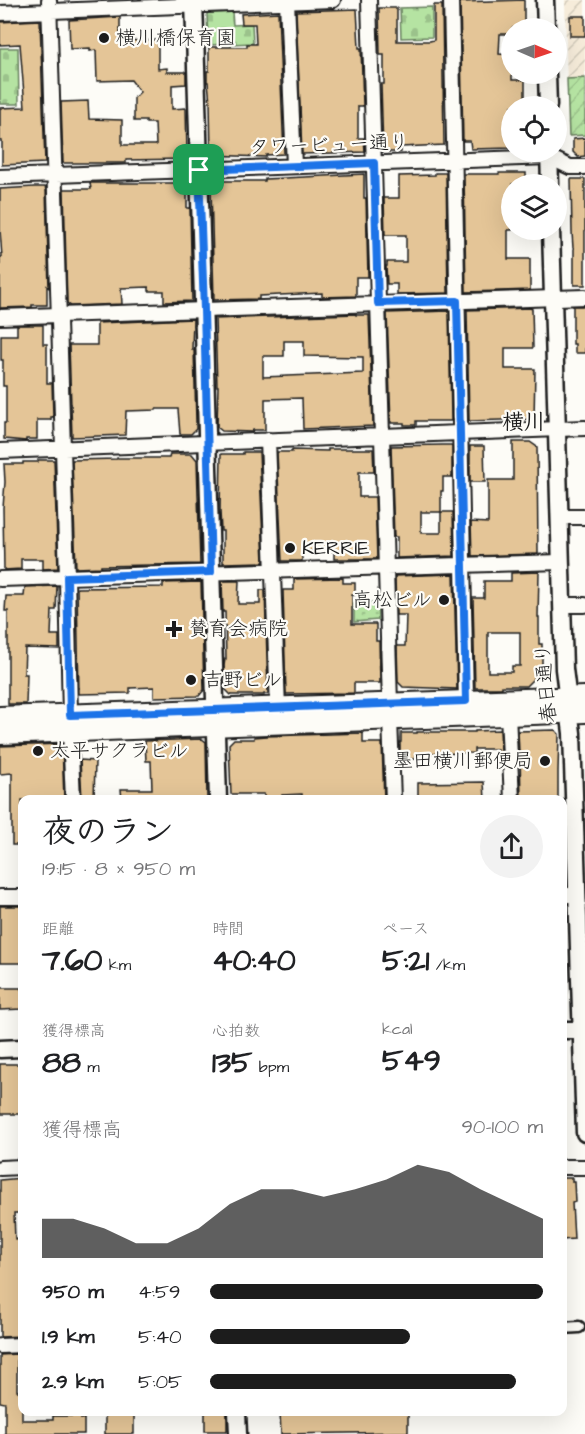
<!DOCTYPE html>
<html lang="ja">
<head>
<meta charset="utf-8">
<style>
  body { margin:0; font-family:"Architects Daughter","Klee One",sans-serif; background:#f2f2f2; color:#202124; height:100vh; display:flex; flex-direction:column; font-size:22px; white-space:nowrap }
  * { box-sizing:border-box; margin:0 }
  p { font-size:20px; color:#757577 }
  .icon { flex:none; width:33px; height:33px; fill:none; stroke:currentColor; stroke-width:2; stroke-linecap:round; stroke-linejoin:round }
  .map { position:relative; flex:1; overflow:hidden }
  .sheet { position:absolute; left:18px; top:795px; width:549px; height:621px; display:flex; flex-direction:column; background:#fff; border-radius:12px; box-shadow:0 6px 24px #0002 }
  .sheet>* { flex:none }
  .needle { width:39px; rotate:92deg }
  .fabs { position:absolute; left:501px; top:18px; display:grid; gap:12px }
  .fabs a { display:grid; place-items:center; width:66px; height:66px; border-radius:50%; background:#fff; box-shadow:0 6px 24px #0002; font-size:30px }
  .pin { position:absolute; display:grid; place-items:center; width:51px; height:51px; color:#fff; margin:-26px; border-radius:12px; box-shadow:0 3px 9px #0006 }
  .round { display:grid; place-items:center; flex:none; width:63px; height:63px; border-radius:32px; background:#f2f2f2 }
  .summary { display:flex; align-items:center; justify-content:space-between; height:102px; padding:0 24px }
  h1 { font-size:33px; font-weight:700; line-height:45px }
  .figures { display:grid; grid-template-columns:repeat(3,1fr); gap:9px; height:102px; padding:6px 24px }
  .figures div { display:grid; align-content:center }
  .figures b { font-size:30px; font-weight:700 }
  .figures small { font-size:16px; font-weight:400 }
  .figures p { font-size:16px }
  .chart { height:168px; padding:12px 24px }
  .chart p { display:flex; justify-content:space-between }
  .chart svg { width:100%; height:108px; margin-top:6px; fill:#1c1c1c; opacity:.7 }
  ul { padding:0 24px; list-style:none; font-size:20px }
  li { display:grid; grid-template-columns:96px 72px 1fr; align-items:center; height:45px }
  li i { height:15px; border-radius:8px; background:#1c1c1c }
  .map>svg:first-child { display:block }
  .industrial { fill:url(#industrial-furrows) }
  .cemetery { fill:url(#cemetery-stones); stroke:#68805f; stroke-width:1.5 }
  .park { fill:url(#park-dots); stroke:#68805f; stroke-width:1.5 }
  .garden { fill:url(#garden-furrows); stroke:#68805f; stroke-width:1.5 }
  .building { fill:#e4c597; stroke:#1c1c1c; stroke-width:1.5; fill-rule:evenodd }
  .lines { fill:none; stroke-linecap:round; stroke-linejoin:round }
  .pedestrian-casing { stroke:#1c1c1c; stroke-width:15 }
  .minor-casing { stroke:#1c1c1c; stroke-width:18 }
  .tertiary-casing { stroke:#1c1c1c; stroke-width:21 }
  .secondary-casing { stroke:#1c1c1c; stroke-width:24 }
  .pedestrian { stroke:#fdfcf7; stroke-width:10 }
  .minor { stroke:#fdfcf7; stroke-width:14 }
  .tertiary { stroke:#fdfcf7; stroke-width:16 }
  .secondary { stroke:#fdfcf7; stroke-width:20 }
  .route-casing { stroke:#fff; stroke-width:12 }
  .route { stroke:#1a73e8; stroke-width:8 }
  .poi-dot { fill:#1c1c1c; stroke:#fdfcf7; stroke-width:2 }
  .labels { text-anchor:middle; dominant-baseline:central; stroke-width:4.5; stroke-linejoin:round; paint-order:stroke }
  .poi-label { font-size:20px; fill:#1c1c1c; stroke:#fdfcf7; text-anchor:start }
  .street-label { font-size:20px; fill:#1c1c1c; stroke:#fdfcf7 }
  .quarter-label { font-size:22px; font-weight:bold; fill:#1c1c1c; stroke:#fdfcf7 }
</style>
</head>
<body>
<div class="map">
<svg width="585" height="1434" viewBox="0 0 585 1434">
  <defs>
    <pattern id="industrial-furrows" width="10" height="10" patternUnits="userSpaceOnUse" patternTransform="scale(1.5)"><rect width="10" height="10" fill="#f6ecda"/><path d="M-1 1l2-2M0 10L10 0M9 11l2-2" fill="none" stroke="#d2caba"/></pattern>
    <pattern id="cemetery-stones" width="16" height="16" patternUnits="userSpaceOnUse" patternTransform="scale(1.5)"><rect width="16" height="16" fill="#b5e3a2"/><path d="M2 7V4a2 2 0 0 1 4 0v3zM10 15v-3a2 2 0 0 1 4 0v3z" fill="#9bc28b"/></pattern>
    <pattern id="park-dots" width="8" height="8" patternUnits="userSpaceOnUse" patternTransform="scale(1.5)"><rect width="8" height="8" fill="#b5e3a2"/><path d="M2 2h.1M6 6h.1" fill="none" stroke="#9bc28b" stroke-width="1.8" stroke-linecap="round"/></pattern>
    <pattern id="garden-furrows" width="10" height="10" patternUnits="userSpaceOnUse" patternTransform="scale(1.5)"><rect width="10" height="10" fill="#b5e3a2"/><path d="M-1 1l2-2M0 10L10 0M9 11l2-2" fill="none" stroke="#9bc28b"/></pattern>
  </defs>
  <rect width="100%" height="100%" fill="#fdfcf7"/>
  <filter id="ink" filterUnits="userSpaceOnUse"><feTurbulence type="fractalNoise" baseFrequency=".0167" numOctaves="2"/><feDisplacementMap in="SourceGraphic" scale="12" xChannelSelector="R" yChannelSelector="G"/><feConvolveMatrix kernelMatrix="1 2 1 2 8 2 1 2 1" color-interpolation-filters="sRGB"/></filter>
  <g filter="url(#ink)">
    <path class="industrial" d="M565,0H585V136L568,137Z"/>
    <path class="cemetery" d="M432,7V37L401,38L400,8Z
      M232,12L233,25L252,24L253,43L208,45L207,13Z
      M0,48H18L19,104H0Z"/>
    <path class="park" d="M377,602L378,620L354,622V603Z"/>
    <path class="garden" d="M585,78V135L569,136L567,79Z"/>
    <path class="building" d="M524,0V28H512L510,34H500L499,54L512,55V80H525V106H512V148L471,149L470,141H463L460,2Z
      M434,5H442L444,145L401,147V152H383L381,84H384V55H380L379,8H397V41H430L434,40Z
      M357,9L359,48H361L363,106H358V138H364L365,152L302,154L296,11Z
      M278,12L284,154L266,155V157L211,155L210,102L208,82H207V71H209V47H247V44H256L255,24H242L241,14Z
      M570,16H585V36H570Z
      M120,17V41L158,40V69L167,68V72H186V84L172,85V109L186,108L187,155L182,159L126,160V163H63L61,102L88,101L89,119L122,120V145H156L155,123H146V121H134V98L140,92L131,80L97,81L96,50L90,51V48L70,49L69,20Z
      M40,20L45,163L2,165V141H0V108L25,107L20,44L0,45V22Z
      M585,138V156L578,157L573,152V139Z
      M435,173H446L448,293L397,294V284H387L386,266H387V262H406V235H385L384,198H399V176L435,175Z
      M499,173H526V184H512V230H508V259H530V290L466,292L464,174H499Z
      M364,174V198H366L368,277H356V296L322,297V293L259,296V299L214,300L211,187L217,181H265V179Z
      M571,179H585V285H574V248H573L572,232Z
      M90,183H181L187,189V208H190L192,301L164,302V291H149V287L121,288L122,304L71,306L67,303L64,189H91Z
      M34,187H45L46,190L49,288L47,286V305H32V307L0,308V257H2L0,230V189Z
      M573,306H585V353H575V344H573Z
      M530,308L532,309L533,348H505V369H535L534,419L469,421L467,310Z
      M449,311L451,421H416V425H404V423H391L387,313Z
      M356,314V315H369L373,426L303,429L302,398L265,399V430H253L252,432L222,431L217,427L218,386H217L215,319ZM284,341H304V356L363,357V373L263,377V356H284Z
      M193,319L192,349H194L196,422V429L191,434H180L178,409H156V410L126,411L125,435L72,437L69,345H97V323Z
      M17,325H43V344H47V383H52L53,417H51V420H37V439H26V441L4,439V423H6V386H3V360H1V335H17Z
      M513,442H530L537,447L538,554L472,556L471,522L488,523V480H513Z
      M442,445H452V477H443V491H441V512H453L454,556L397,558V537H394L391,446ZM421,512H441V533H421Z
      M470,446H484L485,482H470Z
      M328,449H373L374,472H359V497H375L377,559H334V551H302V561H282L277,452H292V450L328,451Z
      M243,452H259L264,562L223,563V531H221L220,511L221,454H243Z
      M170,454H192L197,460L200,564L101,566V567L76,568L72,460L117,459V458H169Z
      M38,460H54L58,568L43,569V559H21V569L4,570L3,508L5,482L4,464H23V462H38Z
      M539,572L538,617H539V644H542V670L526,686H502V688H475L473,598H484V581H511V573ZM488,632H520V666H512V672H488Z
      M454,574L457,689L403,687L398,682L397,646H405L406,615H396L395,576Z
      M343,578V583H355V595H352V624H376V641H379L380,683H354V693L286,694L283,590H294V579Z
      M222,581H239L238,604H260V590H265L268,694H264V695H231L226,690L227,677H225L224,666L225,659H226L225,612H223Z
      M201,582L204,690L199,696L154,697V687L130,688V693L79,694L77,588L163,587V583Z
      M57,586L56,610H52L51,635H59V649L25,648L24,674H27L26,704H8V611H5L6,596H24L25,587Z
      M500,730L501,753H497V749H474V753L416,754V759H400V742H401V733H417V732H475V731Z
      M555,730L559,734L558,771V800H521L520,752H519L518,731Z
      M363,733V743H382L384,800H302V794L282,795V800H264V794H231L229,744L234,739H254V737L267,736Z
      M202,739L206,742L207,800H122L121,789H152L151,761H146L145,741Z
      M62,744L64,800H22V845H12V773L0,774V746Z
      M80,760L95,761L94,800H82Z
      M484,782L485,800H418V783Z
      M0,906H22V963H0Z
      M0,988H22V1009L0,1010Z
      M0,1064H22V1114H0Z
      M22,1178V1213H14L15,1240L22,1239V1336L0,1337V1180Z
      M562,1178H572V1182H574L575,1202L572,1203L574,1239L562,1240Z
      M17,1354V1391H22V1420H53V1416H81V1419L84,1418V1434H5V1403L0,1402V1355Z
      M205,1412H227V1431H205Z
      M280,1412H408V1432L281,1434Z
      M105,1415H134V1434H105Z"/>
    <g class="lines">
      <g class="pedestrian-casing">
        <path id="pedestrian" d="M562,1328L579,1327"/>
      </g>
      <g class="minor-casing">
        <path id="minor" d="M49,0L67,577L70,715
          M369,0L390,704
          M451,0L466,701
          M287,1L294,166
          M0,13L333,0
          M0,177L549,157L570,167H585
          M0,317L585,297
          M268,440L278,708
          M0,451L585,428
          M559,517H585
          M0,579L561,562
          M562,605H585
          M508,714L512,800
          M390,719L393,800
          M70,731L73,800
          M562,895H577
          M0,897H22
          M562,1167H585
          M0,1168L22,1167
          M0,1346L22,1345"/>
      </g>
      <g class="tertiary-casing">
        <path id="tertiary" d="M194,0L218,800
          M545,0L546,28
          M547,74L548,106
          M549,152L550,184
          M551,230L564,669L572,733L585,1133
          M562,1030H585
          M0,1049L22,1048
          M237,1412L238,1434"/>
      </g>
      <g class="secondary-casing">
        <path id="secondary" d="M0,717L585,697
          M0,734L585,712"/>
      </g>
      <use href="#pedestrian" class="pedestrian"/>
      <use href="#minor" class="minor"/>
      <use href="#tertiary" class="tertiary"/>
      <use href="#secondary" class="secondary"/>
    </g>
  </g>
  <g class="lines" filter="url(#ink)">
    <g class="route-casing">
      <path id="route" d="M374,163L378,303L457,301L466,701L70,715L67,577L211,572L204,310L199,170Z"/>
    </g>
    <use href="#route" class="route"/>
  </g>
  <g class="poi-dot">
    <circle cx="104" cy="38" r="6"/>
    <circle cx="290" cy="548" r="6"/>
    <circle cx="444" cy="600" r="6"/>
    <path d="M171 620h6v6h6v6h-6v6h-6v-6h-6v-6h6z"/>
    <circle cx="191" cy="680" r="6"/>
    <circle cx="38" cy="751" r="6"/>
    <circle cx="545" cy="761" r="6"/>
  </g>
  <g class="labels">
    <g class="poi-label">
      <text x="116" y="38">横川橋保育園</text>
      <text x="302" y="548">KERRIE</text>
      <text x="432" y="600" text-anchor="end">高松ビル</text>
      <text x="188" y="629">賛育会病院</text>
      <text x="203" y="680">吉野ビル</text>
      <text x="50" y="751">太平サクラビル</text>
      <text x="533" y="761" text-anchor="end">墨田横川郵便局</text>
    </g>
    <g class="street-label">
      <text transform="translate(329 145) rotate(-2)">タワービュー通り</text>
      <text transform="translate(546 683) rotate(-95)">春日通り</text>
    </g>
    <g class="quarter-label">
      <text x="524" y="422">横川</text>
    </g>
  </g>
</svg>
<div class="fabs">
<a><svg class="needle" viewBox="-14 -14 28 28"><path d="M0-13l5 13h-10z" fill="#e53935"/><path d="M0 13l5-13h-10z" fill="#757577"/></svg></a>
<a><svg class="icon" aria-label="locate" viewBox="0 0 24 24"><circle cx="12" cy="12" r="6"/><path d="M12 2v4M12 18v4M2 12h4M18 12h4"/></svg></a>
<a><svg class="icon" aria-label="layers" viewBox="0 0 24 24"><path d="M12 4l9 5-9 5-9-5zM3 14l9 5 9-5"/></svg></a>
</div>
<div class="pin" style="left:199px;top:170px;background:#1e9e55"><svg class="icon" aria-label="arrive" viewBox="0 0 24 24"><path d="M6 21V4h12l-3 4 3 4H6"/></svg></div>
<section class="sheet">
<div class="summary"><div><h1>夜のラン</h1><p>19:15 · 8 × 950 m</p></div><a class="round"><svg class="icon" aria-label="share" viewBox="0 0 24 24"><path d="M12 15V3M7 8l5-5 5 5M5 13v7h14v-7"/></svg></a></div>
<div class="figures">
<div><p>距離</p><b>7.60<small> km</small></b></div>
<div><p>時間</p><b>40:40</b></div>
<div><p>ペース</p><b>5:21<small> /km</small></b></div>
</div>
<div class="figures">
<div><p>獲得標高</p><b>88<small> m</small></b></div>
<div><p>心拍数</p><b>135<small> bpm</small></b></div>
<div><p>kcal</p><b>549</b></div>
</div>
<div class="chart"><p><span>獲得標高</span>90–100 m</p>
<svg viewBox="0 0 160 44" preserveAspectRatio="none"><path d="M0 44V28L10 28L20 32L30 38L40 38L50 32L60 22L70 16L80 16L90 19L100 16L110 12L120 6L130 9L140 16L150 22L160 28V44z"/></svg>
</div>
<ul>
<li><b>950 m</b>4:59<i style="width:100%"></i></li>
<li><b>1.9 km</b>5:40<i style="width:60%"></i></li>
<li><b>2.9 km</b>5:05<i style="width:92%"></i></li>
</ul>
</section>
</div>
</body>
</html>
